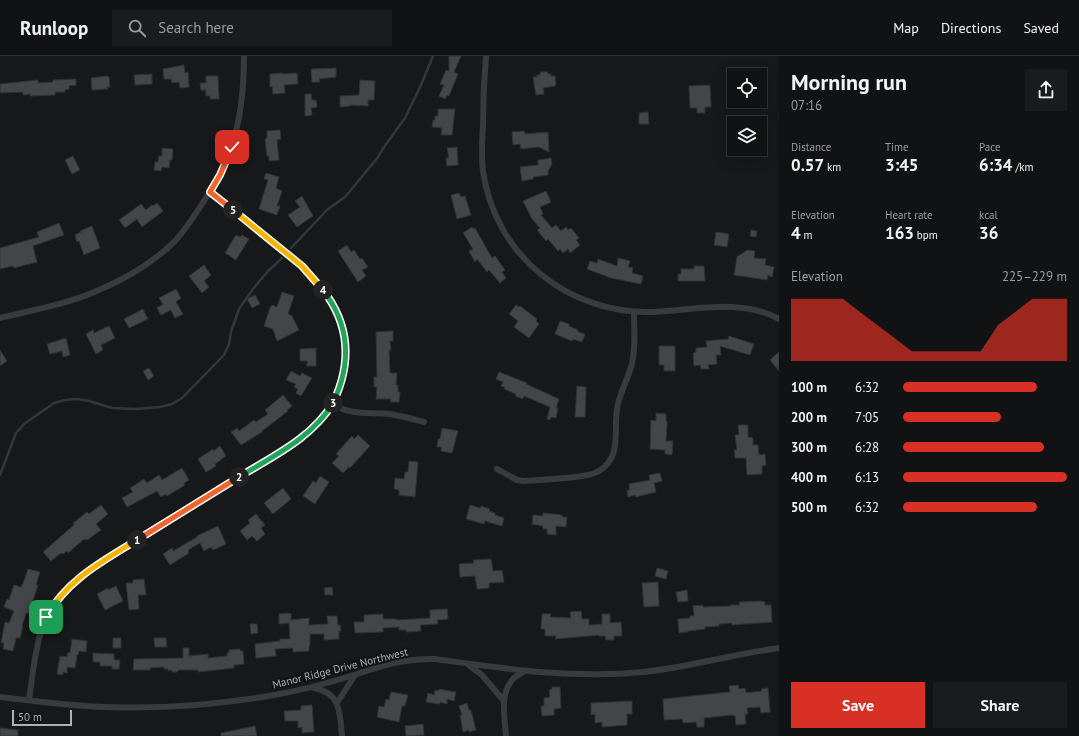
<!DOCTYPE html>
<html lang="en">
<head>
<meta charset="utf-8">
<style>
  body { margin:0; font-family:"PT Sans",sans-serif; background:#1a1b1c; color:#f1f3f6; height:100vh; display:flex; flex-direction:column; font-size:15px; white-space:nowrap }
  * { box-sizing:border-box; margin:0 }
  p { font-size:13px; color:#9c9ea0 }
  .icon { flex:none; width:22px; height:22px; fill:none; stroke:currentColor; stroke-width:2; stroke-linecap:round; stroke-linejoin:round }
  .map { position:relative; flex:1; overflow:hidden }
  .drawer { display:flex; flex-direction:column; background:#111213; width:300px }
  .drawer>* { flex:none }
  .tools { position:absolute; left:727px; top:12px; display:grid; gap:8px }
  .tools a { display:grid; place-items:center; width:40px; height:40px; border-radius:0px; background:#111213; box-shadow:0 4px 16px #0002,0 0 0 1px #303233; font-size:20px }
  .scale { position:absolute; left:12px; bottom:10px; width:60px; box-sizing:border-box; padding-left:4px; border:2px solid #a9b1b9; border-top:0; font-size:11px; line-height:14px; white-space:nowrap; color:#a9b1b9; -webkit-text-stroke:3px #121314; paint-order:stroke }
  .pin { position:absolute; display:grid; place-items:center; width:34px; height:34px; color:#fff; margin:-17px; border-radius:8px; box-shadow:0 2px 6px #0006 }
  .km { position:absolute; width:20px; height:20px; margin:-10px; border-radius:50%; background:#222; color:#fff; font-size:11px; line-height:20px; text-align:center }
  .round { display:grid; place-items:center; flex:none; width:42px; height:42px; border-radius:0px; background:#1a1b1c }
  .overview { display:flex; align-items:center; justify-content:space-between; height:68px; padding:0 12px }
  h1 { font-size:22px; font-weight:700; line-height:30px }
  .metrics { display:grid; grid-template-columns:repeat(3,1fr); gap:6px; height:68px; padding:4px 12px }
  .metrics div { display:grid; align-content:center }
  .metrics b { font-size:17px; font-weight:700 }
  .metrics small { font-size:11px; font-weight:400 }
  .metrics p { font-size:11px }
  .chart { height:112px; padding:8px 12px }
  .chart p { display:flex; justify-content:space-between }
  .chart svg { width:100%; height:72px; margin-top:4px; fill:#d93025; opacity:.7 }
  .cta { display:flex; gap:8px; margin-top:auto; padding:8px 12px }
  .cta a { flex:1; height:46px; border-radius:0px; background:#d93025; color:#fff; font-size:16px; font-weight:700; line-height:46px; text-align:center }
  .cta a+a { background:#1a1b1c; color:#f1f3f6 }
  ul { padding:0 12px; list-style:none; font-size:13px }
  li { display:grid; grid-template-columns:64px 48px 1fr; align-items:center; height:30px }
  li i { height:10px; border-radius:5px; background:#d93025 }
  header { display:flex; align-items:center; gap:24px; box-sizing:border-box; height:56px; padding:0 20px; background:#111213; border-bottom:1px solid #303233 }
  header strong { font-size:19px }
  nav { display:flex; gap:22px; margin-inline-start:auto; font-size:14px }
  .search { width:280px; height:36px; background:#1a1b1c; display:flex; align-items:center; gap:10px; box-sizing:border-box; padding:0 14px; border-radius:0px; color:#9c9ea0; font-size:15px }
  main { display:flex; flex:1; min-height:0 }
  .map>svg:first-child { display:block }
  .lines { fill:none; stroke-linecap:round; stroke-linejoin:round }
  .stream { stroke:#2d393d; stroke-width:2.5 }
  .building { fill:#434649; stroke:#313235 }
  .street { stroke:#383a3e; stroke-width:6 }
  .split-1-casing { stroke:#fff; stroke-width:8 }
  .split-2-casing { stroke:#fff; stroke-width:8 }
  .split-3-casing { stroke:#fff; stroke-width:8 }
  .split-4-casing { stroke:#fff; stroke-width:8 }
  .split-5-casing { stroke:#fff; stroke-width:8 }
  .split-6-casing { stroke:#fff; stroke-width:8 }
  .split-1 { stroke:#f5b400; stroke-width:5 }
  .split-2 { stroke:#f0652b; stroke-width:5 }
  .split-3 { stroke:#22a559; stroke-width:5 }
  .split-4 { stroke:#22a559; stroke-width:5 }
  .split-5 { stroke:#f5b400; stroke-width:5 }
  .split-6 { stroke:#f0652b; stroke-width:5 }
  .labels { text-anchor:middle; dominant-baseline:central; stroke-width:4; stroke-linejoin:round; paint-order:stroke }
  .street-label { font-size:11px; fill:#a9b1b9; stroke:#121314 }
</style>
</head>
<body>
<header>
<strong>Runloop</strong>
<div class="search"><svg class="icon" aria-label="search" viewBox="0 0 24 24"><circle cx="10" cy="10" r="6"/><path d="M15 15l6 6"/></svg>Search here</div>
<nav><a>Map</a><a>Directions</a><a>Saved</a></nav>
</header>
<main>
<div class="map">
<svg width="779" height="680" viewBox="0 0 779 680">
  <rect width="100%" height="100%" fill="#171819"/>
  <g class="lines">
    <path class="stream" d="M291,192L327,154L346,140L378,101L384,91L405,62L421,29L433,0
      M0,419L16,377L24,368L54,347L65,344L77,343L89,345L112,352L136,353L160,351L172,348L182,342L224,299L229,288L231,276L239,253L253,233L268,215L282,202"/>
  </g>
  <path class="building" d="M449,0H461L454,16L458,18L449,40L447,39L445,43L439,40L444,29L440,28L446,14L449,15Z
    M184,9L185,17L188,16L189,31L180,32L179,26L172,27L171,23H164L163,13Z
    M336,12V21L319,23L320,26H312L311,13Z
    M540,16H548V18H551V20H555L556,28L555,30L543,32L544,38L536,39L533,21H537V19H540Z
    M283,17V18L297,17L298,28L284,29L285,37L273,38L272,30L270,31V18Z
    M152,18V28L135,29L134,19Z
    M107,20L109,21L110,31H107L108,33L92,34L91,22Z
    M206,20H218L219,43H210V40H206V34H201L200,27H206Z
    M76,23V29L69,30V33L65,34V36H55V39L30,40V38L23,39V36L0,37V28L38,24V27L53,26V24Z
    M360,24L375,25L374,44H368V50L350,49V50L340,51V40L359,39Z
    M710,29L711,51H705V57H697V52H690L689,30Z
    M305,38H311L312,44H316L317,51L311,52L312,59L305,60Z
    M438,53H455L452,79H441L442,72L432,71L433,64H435V60H438Z
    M648,56L649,68H639V57Z
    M280,74L281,83L277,84L279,104L269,105V100H267L265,83L267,82V75Z
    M524,75L525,78L548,76L549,96L539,91L521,93L520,88L513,89L512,76Z
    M457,91L458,109L447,110L446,102H449L447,92Z
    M162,92L173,93L172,104H170L169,112L162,111L161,115L154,114L155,106H158L159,100H162Z
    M73,100L80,114L72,118L65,104Z
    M551,102L552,108L548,115V119L533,121V123L522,125L520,111L538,109V104Z
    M266,117L279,121L276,132L282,135L277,150H280L277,159L259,153L268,124L264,123Z
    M546,135L551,146L540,151L543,158L541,159L552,172L556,169L561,175L566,171L568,174L571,172L579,182L576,184L580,189L570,197L568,193L563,197L560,193L558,195L548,183L546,185L537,174L540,172L532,163L523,145Z
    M459,137L461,141L465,140L471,159L457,163L451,139Z
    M302,140L313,160L297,171L288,159L300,151L295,145Z
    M157,147L163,155L142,171L137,163L125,172L119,164L141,148L146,154L152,149L153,150Z
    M59,167L64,179L33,190L37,206L14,212L13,210L0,213V192L39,181L37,176Z
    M92,170L100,192L84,199L79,185L77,186L75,179L81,176L80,175Z
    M472,171L473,173L475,172L492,202L495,200L505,214L502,216L506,222L500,227L489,214L487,216L477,203L475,206L469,195L473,193L463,177Z
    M751,174L757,175L756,181L750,180Z
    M716,176L729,178L727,191L714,189Z
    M236,179L240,181L242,179L249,183L236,204L225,197Z
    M347,189L351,196L354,194L360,203L362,202L368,211L362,214L366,220L358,226L338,195Z
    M747,194L755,195L754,202L766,203L765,209L774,211L772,221L768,219L767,224L734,219L737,201Z
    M618,202L630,205L628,211L633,212L632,217L643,220L641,228L611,222L587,213L590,205L597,207L598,203L617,210Z
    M204,209L211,219L204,225L209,231L202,237L189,220Z
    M694,210H704L705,225H678V218H681V213H694Z
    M176,233L181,242L176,246L183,258L175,262L171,254L161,259L157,252L163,248L159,242Z
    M282,236L294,240L288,258L292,260L299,274L277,285L273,273L264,270L270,252L272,249L277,251Z
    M255,239L260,248L252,252L247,243Z
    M516,249L519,251L520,250L537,263L536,265L539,268L529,282L514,271L518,265L509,258Z
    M143,253L148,263L129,272L124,263Z
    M560,265L569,268V270L578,274V276L585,278L582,286L573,283L572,285L555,278Z
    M109,270L115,282L101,289L103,294L96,298L86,278L93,274L94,277Z
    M393,275V285H390L391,294H389L390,317H397L396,329H398V336H400L399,346H390L391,343H376L377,331H374V321H377L376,276Z
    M729,280L754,288L750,299L720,290L721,299H716L717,308L708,309L709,313H701L700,309L694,310L693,297L696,296V292L707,291L706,285H705L728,283Z
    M66,282L70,299L63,301L62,295L50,298L47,288Z
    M659,290H675V315H664V309H659Z
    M316,292V310H306L308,305H300V293Z
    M0,294L7,305L0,310Z
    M779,296V315L770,304Z
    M149,312L154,320L148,324L143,315Z
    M291,315L300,320L302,317L312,322L301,340L296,337L298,333L294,331L296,328L286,324Z
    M499,316L527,327L526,328L559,343L556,352H558L556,362L551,361L550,364L547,363L550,351L524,340L523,343L515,340L516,338L504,333L505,331L501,330L503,326L496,323Z
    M577,330L586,331L585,361H575Z
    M283,339L292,350L287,354L288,355L262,375V376L241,389L231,376L237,372L239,375L254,364L256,366L268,358L265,354Z
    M656,357L666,358V365H667V368L666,385H673L672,399L665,398V394L650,393L651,364L656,365Z
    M738,369H748V381L753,382V389H758L759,399L765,398L766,409L762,410V418L747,419L746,402H735L734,394H737L735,379H739Z
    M442,372L458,375L452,397L441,395L442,391H437L438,383H440Z
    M358,379L370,390L350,412L349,411L343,417L332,407L339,400L336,398L352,380L354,383Z
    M220,390L226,400L215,408L216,410L206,416L198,403L213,393L214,395Z
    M409,405L418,406L415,441L399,439V434L394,433L395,422L404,423L405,416H408Z
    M182,412L189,424L184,427L185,429L167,440L166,438L161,441L157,435L127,451L122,442L133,436L130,432L144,423L147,427L159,419L162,424Z
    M660,417L662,425L654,427L656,436L636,441L635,439L628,441L627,434H630L629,428L650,424L649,419Z
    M320,420L329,426L315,448L303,440L313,425L316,427Z
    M283,432L291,443L273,458L264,447Z
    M101,449L108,458L96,468L101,474L87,484L84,483L68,497L67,495L63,498L61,497L51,505L43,496L74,469L73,467L87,456L89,458Z
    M470,449L480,452L481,450L490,453L489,455L495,457V459L504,462L502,470L485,465L484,468L466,463Z
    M543,457L562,459V461H567L566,471L556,470V479L547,478V473H543V470L532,468L533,459L543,460Z
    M256,458L265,469L261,472L265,478L257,485L252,480L247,484L240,475L250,467L248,464Z
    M218,470L226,488L213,494L211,491L204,495L200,487L188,494L189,497L170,509L163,498L172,492L173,495L197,481V480Z
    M491,503L493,515L502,514L504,526L489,527V532L477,533L475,520L460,521L459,508L474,507L473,504Z
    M657,512L668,515L666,523L655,520Z
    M28,513L40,516L36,529H38L29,557H26L22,570H23L20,582H16L13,595L3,593L4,587H1L5,566L9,567L14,555L4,551L7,543L9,544L14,529L21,531L22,528H23Z
    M144,523L146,539H138L139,553L129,554L126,527H133V524Z
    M658,526L659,550L644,551L642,527Z
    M116,530L123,545L105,554L97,538L108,532V534Z
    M332,531L333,539H325L324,532Z
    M687,534L688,545L678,546L676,536Z
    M761,545L765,546V549H771L772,566L732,569V567L719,568V570L705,571V573L688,575V576L679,577L678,563L690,562V560H694L693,550L703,549V551L731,550V549H740L739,546Z
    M447,553L448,563L437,564L438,568L420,569L421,575L406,576V574H399V571L383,572V576L355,577L354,566H364V559L383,558V563H397V564L430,562V554Z
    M581,555L582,563H589V569L602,568V558H610V567L621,566L622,580H614V584H606L605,580H599V579L555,583L556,580H545V573H541L542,558H551L550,561L571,562L570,556Z
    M288,557L291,558V564L309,562V569L328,568L327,560H337L338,569H340L341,575H339V583L324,584V578H310V589L309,590V595L293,596V592L275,593L276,600L256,602L255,588L280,585V583H290L289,567L279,568V558Z
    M250,568H257L258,577L251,578Z
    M113,582H121V592H113Z
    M154,582H166L167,591H155Z
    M72,583L87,585L86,596L79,595L78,599H77L75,612L67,611V617L63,616V619L57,618L60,600L67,601L68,596L70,597Z
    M183,592H189V600L208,598V602L227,600V597H229V594L240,593V595H243L244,608L234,609V612L198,616V614H179L177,616H172V614L168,615V613H164V611L150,612V614H133L134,603L183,602Z
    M93,597L114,598V604H120L119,613H112V610H100V606H93Z
    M738,629L739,633L745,632L746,637L762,635L761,633L768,632L770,656L761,657L760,651L747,652L748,658H745L746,668L736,669L735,660L732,659L704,662V671H697L696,666L683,667L682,663L664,664L663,643L730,636L729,630Z
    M552,631H560L561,652L554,653V659L542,660L541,650H544V642L550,641L549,634L552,633Z
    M439,633L456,636L454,645L447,643V648L440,646V648L426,646L428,637L434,639L435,634L439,635Z
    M391,636L408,639L405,650H402L399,666L377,661L379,650L384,651L386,643L389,644Z
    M632,645V658H627V669L602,671V666L595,667V658L591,659V647Z
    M467,647L469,654H471L476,674L469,676V674L463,676L460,659H462L459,650Z
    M312,649L314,676L302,677V671L298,672V665H285L284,655L301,654V650Z
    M423,668L424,679L406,680L405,670Z
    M255,670L257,680H221V677Z
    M0,672L18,674V680H0Z"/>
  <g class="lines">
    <path class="street" d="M486,0C484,23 483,46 483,70C482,85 481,100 483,115C495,200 569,259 654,256C695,254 741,242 779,263
      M0,262C33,254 68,248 99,234C125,223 152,207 173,187C184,176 193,162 202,148C208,138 216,128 221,118C239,82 244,40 244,0
      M332,348C353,360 368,356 390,358C402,360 413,363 424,366
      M497,413L517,424L524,425C542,423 586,423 599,415C624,400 612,371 618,348C621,334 629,321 632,307C636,291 634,272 634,256
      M469,609L482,619L503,644
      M314,632C341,637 340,657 342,680
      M0,641C35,645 70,650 105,651C162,653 218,649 274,639C297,635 321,629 344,622C377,612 400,602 435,603C506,613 572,623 644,616C690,611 734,598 779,592
      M29,644C35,604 36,560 69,531C81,520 95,511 108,501L300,383C323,366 338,344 344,316C355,255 314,220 272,185C251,169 231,152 210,135
      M337,647L355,619
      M506,680C505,662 499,638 513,623C515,620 520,618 523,616"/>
  </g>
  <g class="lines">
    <g class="split-1-casing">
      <path id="split-1" d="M46,561C67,524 101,506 137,484"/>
    </g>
    <g class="split-2-casing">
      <path id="split-2" d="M137,484L239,421"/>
    </g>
    <g class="split-3-casing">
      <path id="split-3" d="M239,421C273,400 312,382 333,347"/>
    </g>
    <g class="split-4-casing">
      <path id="split-4" d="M323,234C350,269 352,307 333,347"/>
    </g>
    <g class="split-5-casing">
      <path id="split-5" d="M233,154L302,210L323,234"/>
    </g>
    <g class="split-6-casing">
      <path id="split-6" d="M232,91L220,119L210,136L233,154"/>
    </g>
    <use href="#split-1" class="split-1"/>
    <use href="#split-2" class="split-2"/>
    <use href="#split-3" class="split-3"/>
    <use href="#split-4" class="split-4"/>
    <use href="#split-5" class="split-5"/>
    <use href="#split-6" class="split-6"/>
  </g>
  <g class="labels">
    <g class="street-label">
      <text transform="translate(340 612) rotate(-14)">Manor Ridge Drive Northwest</text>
    </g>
  </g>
</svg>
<div class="tools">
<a><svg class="icon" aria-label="locate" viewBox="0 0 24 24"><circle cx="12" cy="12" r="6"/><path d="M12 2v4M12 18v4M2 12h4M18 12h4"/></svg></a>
<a><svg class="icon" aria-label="layers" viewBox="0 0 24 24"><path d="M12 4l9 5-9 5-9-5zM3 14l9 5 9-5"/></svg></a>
</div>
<div class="scale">50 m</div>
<div class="pin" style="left:46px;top:561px;background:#1e9e55"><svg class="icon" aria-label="arrive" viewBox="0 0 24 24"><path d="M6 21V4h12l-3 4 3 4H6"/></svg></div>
<div class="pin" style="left:232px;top:91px;background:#d93025"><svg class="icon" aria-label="check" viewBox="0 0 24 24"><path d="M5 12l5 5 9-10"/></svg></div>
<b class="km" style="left:137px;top:484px">1</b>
<b class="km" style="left:239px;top:421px">2</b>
<b class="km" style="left:333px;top:347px">3</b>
<b class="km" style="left:323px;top:234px">4</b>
<b class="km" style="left:233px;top:154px">5</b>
</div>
<section class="drawer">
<div class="overview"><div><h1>Morning run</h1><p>07:16</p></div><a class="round"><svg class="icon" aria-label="share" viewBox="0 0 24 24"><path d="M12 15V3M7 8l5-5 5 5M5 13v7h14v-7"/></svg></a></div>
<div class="metrics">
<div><p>Distance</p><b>0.57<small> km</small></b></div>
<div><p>Time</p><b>3:45</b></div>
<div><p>Pace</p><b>6:34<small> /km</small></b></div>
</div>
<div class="metrics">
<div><p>Elevation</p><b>4<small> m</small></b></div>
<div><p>Heart rate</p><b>163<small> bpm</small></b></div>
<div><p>kcal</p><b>36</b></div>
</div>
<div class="chart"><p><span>Elevation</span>225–229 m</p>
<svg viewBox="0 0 160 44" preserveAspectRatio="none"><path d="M0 44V6L10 6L20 6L30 6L40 14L50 22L60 30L70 38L80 38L90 38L100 38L110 38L120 22L130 14L140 6L150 6L160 6V44z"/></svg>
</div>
<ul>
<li><b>100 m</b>6:32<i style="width:82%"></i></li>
<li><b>200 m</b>7:05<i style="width:60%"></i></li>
<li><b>300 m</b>6:28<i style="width:86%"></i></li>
<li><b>400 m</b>6:13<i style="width:100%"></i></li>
<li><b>500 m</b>6:32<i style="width:82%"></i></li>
</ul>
<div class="cta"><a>Save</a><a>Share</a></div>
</section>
</main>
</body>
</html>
